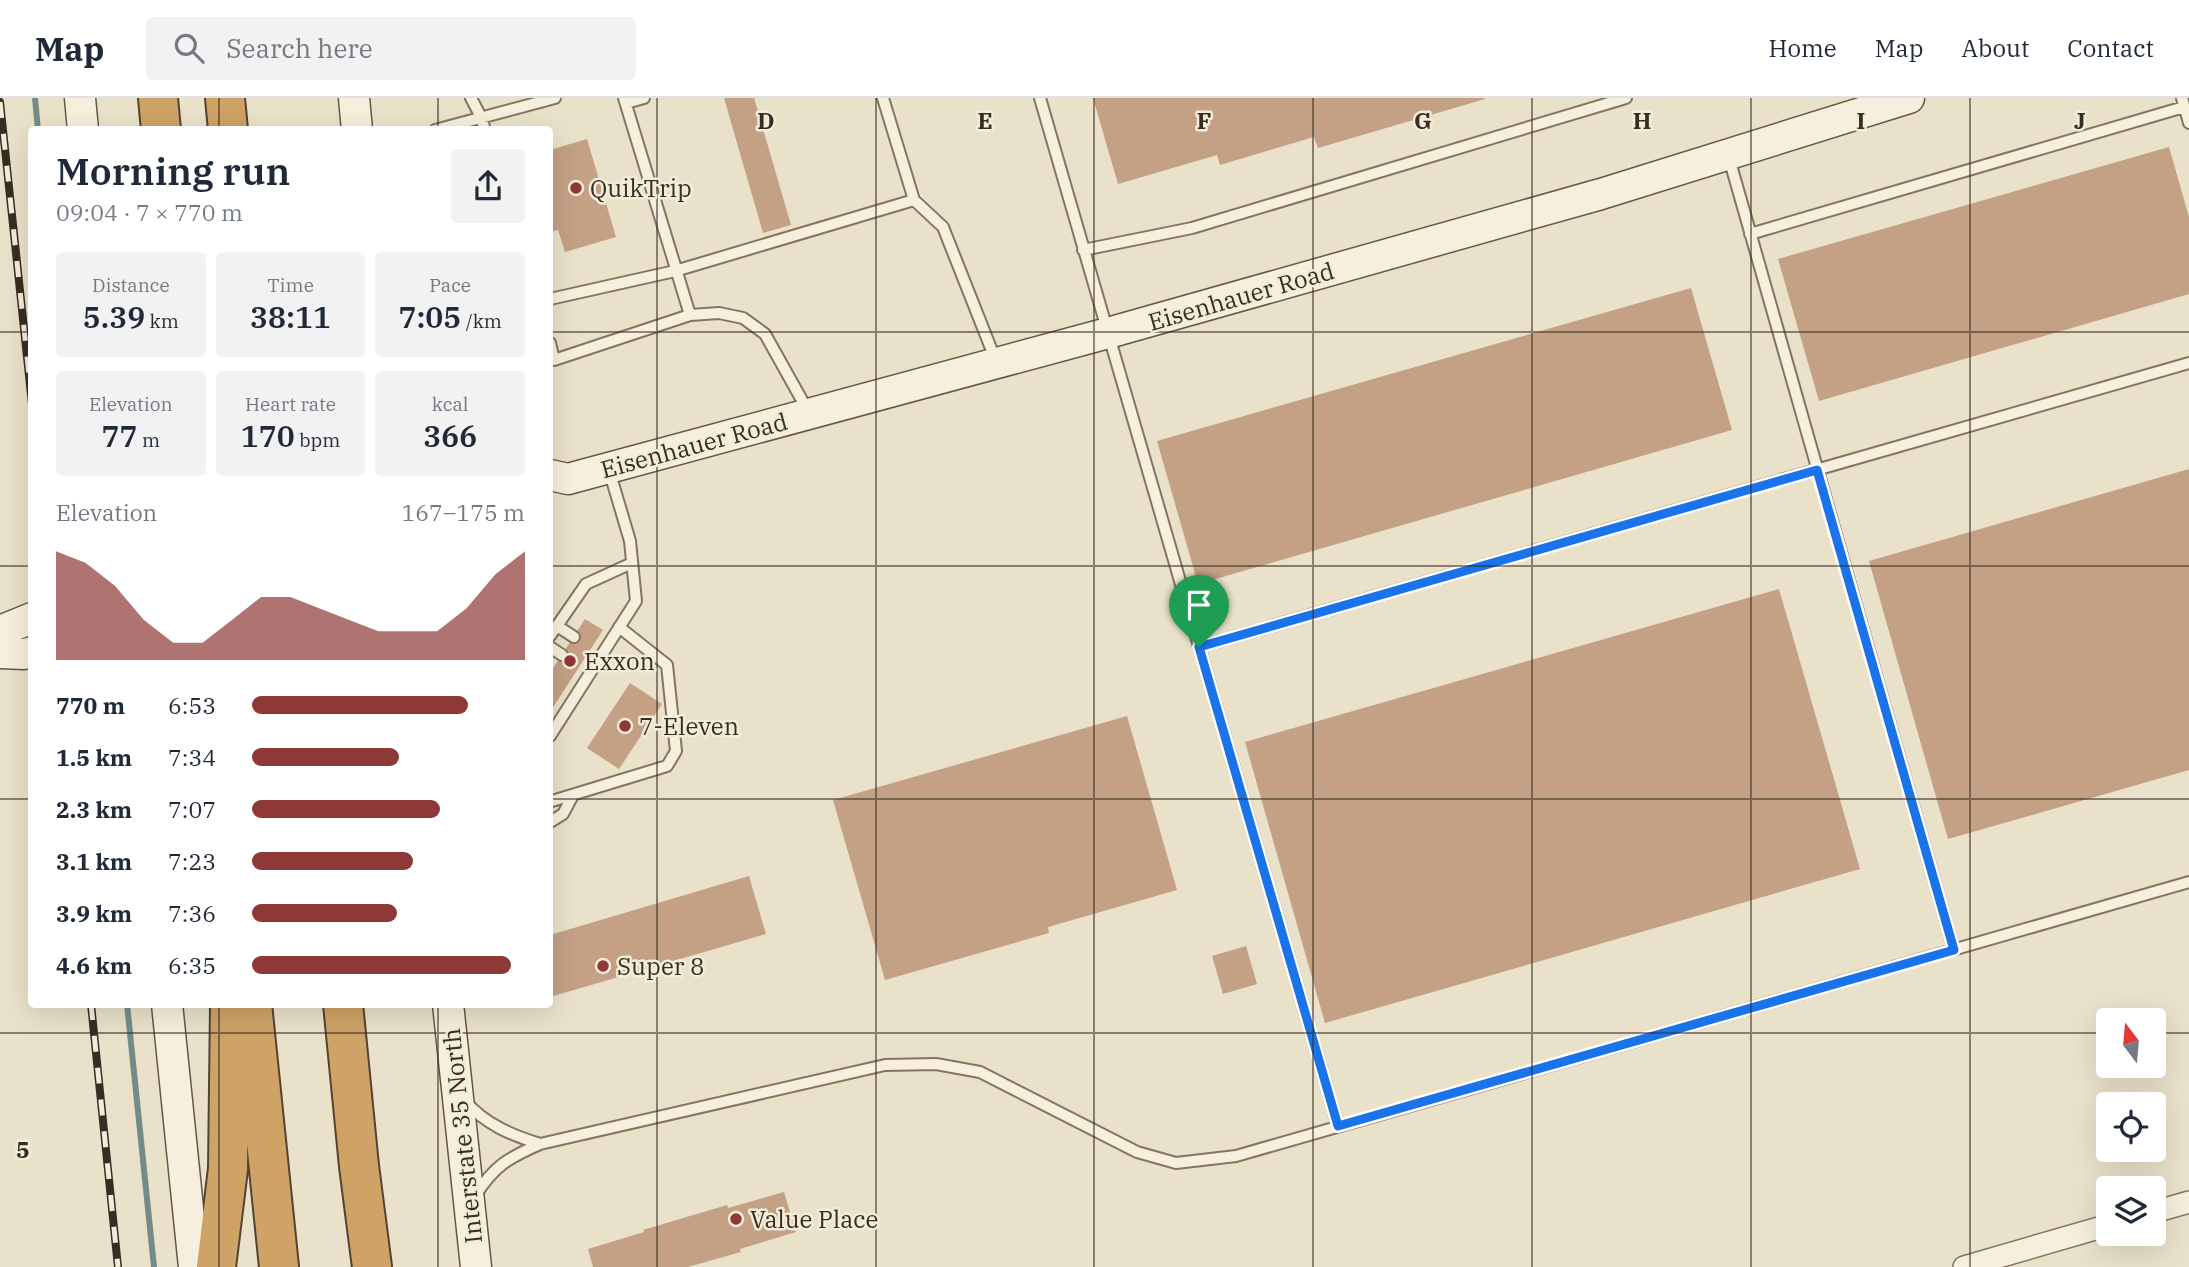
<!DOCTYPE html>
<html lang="en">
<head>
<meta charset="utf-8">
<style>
  body { margin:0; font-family:"IBM Plex Serif",serif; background:#f2f2f3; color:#1f2937; height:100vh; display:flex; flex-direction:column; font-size:26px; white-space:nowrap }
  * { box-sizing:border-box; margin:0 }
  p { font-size:23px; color:#747a83 }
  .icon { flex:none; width:38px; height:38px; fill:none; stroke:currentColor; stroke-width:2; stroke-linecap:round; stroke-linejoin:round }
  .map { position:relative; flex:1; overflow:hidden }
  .panel { position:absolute; left:28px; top:28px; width:525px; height:882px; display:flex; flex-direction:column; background:#fff; border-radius:7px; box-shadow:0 7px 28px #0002 }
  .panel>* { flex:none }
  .needle { width:46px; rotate:344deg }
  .fabs { position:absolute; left:2096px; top:910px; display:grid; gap:14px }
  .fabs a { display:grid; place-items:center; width:70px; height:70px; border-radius:7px; background:#fff; box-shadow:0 7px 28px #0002; font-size:35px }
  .pin { position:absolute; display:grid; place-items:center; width:60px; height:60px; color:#fff; margin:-72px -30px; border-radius:50% 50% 50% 0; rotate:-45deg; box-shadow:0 0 7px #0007 }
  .pin .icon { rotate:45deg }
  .round { display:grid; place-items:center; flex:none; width:74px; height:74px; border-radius:7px; background:#f2f2f3 }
  .head { display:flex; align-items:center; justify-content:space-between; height:119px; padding:0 28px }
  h1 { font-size:38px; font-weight:600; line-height:52px }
  .stats { display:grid; grid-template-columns:repeat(3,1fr); gap:10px; height:119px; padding:7px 28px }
  .stats div { display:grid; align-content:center; border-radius:7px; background:#f2f2f3; text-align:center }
  .stats b { font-size:30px; font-weight:600 }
  .stats small { font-size:19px; font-weight:400 }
  .stats p { font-size:19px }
  .chart { height:196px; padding:14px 28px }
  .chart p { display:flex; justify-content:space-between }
  .chart svg { width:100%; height:126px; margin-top:7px; fill:#8e3837; opacity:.7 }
  ul { padding:0 28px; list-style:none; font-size:23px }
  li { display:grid; grid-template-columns:112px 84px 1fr; align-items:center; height:52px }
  li i { height:18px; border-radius:9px; background:#8e3837 }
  header { display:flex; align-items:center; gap:42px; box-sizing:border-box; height:98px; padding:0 35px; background:#fff; border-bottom:2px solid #e0e1e3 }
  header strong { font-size:33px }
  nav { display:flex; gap:38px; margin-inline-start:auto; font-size:24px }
  .search { width:490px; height:63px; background:#f2f2f3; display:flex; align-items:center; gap:18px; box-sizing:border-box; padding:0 24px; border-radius:7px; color:#747a83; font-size:26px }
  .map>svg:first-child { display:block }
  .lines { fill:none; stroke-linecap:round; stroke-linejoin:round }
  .stream { stroke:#728d87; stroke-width:6 }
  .building { fill:#c4a085 }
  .service-casing { stroke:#857560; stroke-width:14 }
  .minor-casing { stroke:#857560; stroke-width:24 }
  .secondary-casing { stroke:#675643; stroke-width:33 }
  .motorway-casing { stroke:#544334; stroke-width:42 }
  .service { stroke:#f6efdd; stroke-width:10 }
  .minor { stroke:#f6efdd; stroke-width:21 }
  .secondary { stroke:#f6efdd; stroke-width:30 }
  .motorway { stroke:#cfa266; stroke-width:38 }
  .rail-casing { stroke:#382d22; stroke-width:8 }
  .rail { stroke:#f2ecd9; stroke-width:5; stroke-dasharray:16; stroke-linecap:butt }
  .route-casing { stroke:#fff; stroke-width:14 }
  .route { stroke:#1a73e8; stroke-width:9 }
  .grid { fill:none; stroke:#382d22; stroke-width:2; stroke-opacity:0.55 }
  .poi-dot { fill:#8e3837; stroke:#f2ecd9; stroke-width:2.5 }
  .labels { text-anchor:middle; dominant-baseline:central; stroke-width:5; stroke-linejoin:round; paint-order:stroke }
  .poi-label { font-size:24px; fill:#382d22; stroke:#f2ecd9; text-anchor:start }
  .street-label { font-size:24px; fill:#382d22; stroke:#f2ecd9 }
  .grid-label { font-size:23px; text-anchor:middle; font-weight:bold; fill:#382d22; stroke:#f2ecd9; stroke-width:5; stroke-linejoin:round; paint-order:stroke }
</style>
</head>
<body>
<header>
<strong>Map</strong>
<div class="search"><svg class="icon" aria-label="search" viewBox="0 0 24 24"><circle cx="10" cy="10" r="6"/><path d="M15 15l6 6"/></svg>Search here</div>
<nav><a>Home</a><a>Map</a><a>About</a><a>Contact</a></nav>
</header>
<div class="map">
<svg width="2189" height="1169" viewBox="0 0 2189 1169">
  <rect width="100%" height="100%" fill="#eae1ca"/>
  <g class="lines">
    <path class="stream" d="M35,0L38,32
      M127,906L154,1169"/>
  </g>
  <path class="building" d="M724,0H754L791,127L763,135Z
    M1093,0H1485V1L1318,50L1314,39L1220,67L1217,57L1118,86Z
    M587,41L616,139L565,154L558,132L551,134L550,128V52Z
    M2169,49L2189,119V196L1819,303L1778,161Z
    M1691,190L1732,332L1198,486L1157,343Z
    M2189,371V672L1948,741L1869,463Z
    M1779,491L1860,771L1325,925L1245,644Z
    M585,521L603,532L550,614V575Z
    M630,585L662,606L619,671L587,650Z
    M1127,618L1177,792L1048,829L1049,835L885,882L833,702Z
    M749,778L766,836L550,899V837Z
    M1246,848L1257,886L1223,896L1212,858Z
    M784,1094L796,1134L740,1151L741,1154L688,1169H593L588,1151L644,1134L643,1132L727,1107L728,1110Z"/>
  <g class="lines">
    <g class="service-casing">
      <path id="service" d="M471,0L481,19L485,32
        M624,0L690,217
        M883,0L914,102L943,129L996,263
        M1040,0L1338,1028
        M2182,0L2189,25
        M626,5L644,0
        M435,32L555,0
        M1729,60L1954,852
        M1750,136L2184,9
        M1083,152L1192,130L1626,0
        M550,201L675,173L914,102
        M550,245L554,262L690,217L719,215L743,220L765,236L808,313
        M557,528L574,539
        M550,538L586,486L632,465
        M550,549L562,557
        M1199,549L2189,265
        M550,638L636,503L630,443L609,372
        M552,703L667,668L676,653L667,567L619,529
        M550,724L563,716L572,699
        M465,1003C485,1026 511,1037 540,1046
        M475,1098C494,1068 508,1060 540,1046L885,967L936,966L980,974L1137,1054L1176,1065L1236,1058L2189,784"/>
    </g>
    <g class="minor-casing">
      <path id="minor" d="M2154,1114L2189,1104
        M1964,1169L2109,1127"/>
    </g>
    <g class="secondary-casing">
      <path id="secondary" d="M80,0L83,32
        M354,0L357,32
        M550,377L568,381L1108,235L1601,96L1909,0
        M0,533L32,520
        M0,555L24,556L32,554
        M167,906L194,1169
        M448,906L476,1169"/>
    </g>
    <g class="motorway-casing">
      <path id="motorway" d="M158,0L161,32
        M225,0L228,32
        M252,906L279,1169
        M343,906L359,1068L372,1169
        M216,1169L228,1071L230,906"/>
    </g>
    <use href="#service" class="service"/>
    <use href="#minor" class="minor"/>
    <use href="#secondary" class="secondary"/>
    <use href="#motorway" class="motorway"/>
    <g class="rail-casing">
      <path id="rail" d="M0,4L32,306
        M91,906L118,1169"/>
    </g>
    <use href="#rail" class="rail"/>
  </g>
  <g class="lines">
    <g class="route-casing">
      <path id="route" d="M1817,372L1954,852L1338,1028L1199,549Z"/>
    </g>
    <use href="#route" class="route"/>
  </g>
  <path class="grid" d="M219,0V32M438,0V32M657,0V1169M876,0V1169M1094,0V1169M1313,0V1169M1532,0V1169M1751,0V1169M1970,0V1169M0,234H32M550,234H2189M0,468H32M550,468H2189M0,701H32M550,701H2189M219,906V1169M438,906V1169M0,935H2109M2154,935H2189"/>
  <g class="poi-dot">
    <circle cx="576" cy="90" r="7"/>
    <circle cx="570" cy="563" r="7"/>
    <circle cx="625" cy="628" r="7"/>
    <circle cx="603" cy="868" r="7"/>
    <circle cx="736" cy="1121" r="7"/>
  </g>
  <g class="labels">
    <g class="poi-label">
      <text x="590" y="90">QuikTrip</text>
      <text x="584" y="563">Exxon</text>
      <text x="639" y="628">7-Eleven</text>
      <text x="617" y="868">Super 8</text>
      <text x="750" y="1121">Value Place</text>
    </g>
    <g class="street-label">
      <text transform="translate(1241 198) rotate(-16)">Eisenhauer Road</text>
      <text transform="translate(694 347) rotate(-15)">Eisenhauer Road</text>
      <text transform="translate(462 1038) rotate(-96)">Interstate 35 North</text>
    </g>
  </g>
  <g class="grid-label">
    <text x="766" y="31">D</text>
    <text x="985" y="31">E</text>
    <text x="1204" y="31">F</text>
    <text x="1423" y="31">G</text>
    <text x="1642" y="31">H</text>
    <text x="1861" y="31">I</text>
    <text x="2080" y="31">J</text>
    <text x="23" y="1060">5</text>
  </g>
</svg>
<div class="fabs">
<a><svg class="needle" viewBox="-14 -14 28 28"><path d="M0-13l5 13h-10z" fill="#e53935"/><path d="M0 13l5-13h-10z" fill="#747a83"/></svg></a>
<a><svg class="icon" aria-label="locate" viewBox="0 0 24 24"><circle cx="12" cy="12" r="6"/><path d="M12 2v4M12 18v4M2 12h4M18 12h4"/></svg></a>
<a><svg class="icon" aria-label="layers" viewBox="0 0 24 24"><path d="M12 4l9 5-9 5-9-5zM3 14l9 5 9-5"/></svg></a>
</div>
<div class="pin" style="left:1199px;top:549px;background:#1e9e55"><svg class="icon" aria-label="arrive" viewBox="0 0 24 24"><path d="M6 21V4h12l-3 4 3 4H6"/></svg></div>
<section class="panel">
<div class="head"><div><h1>Morning run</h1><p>09:04 · 7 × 770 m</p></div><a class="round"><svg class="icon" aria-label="share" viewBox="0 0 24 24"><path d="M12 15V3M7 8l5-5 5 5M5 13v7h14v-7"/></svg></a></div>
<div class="stats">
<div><p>Distance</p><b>5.39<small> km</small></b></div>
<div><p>Time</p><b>38:11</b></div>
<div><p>Pace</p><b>7:05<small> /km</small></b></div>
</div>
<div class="stats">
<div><p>Elevation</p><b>77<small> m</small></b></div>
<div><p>Heart rate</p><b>170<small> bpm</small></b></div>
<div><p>kcal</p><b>366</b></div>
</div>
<div class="chart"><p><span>Elevation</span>167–175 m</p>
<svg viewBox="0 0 160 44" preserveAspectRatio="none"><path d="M0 44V6L10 10L20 18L30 30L40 38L50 38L60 30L70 22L80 22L90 26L100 30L110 34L120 34L130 34L140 26L150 14L160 6V44z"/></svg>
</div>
<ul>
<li><b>770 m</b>6:53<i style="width:79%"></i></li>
<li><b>1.5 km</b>7:34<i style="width:54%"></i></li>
<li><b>2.3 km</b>7:07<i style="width:69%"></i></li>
<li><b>3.1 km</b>7:23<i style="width:59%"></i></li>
<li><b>3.9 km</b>7:36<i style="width:53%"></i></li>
<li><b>4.6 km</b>6:35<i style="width:95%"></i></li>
</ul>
</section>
</div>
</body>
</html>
